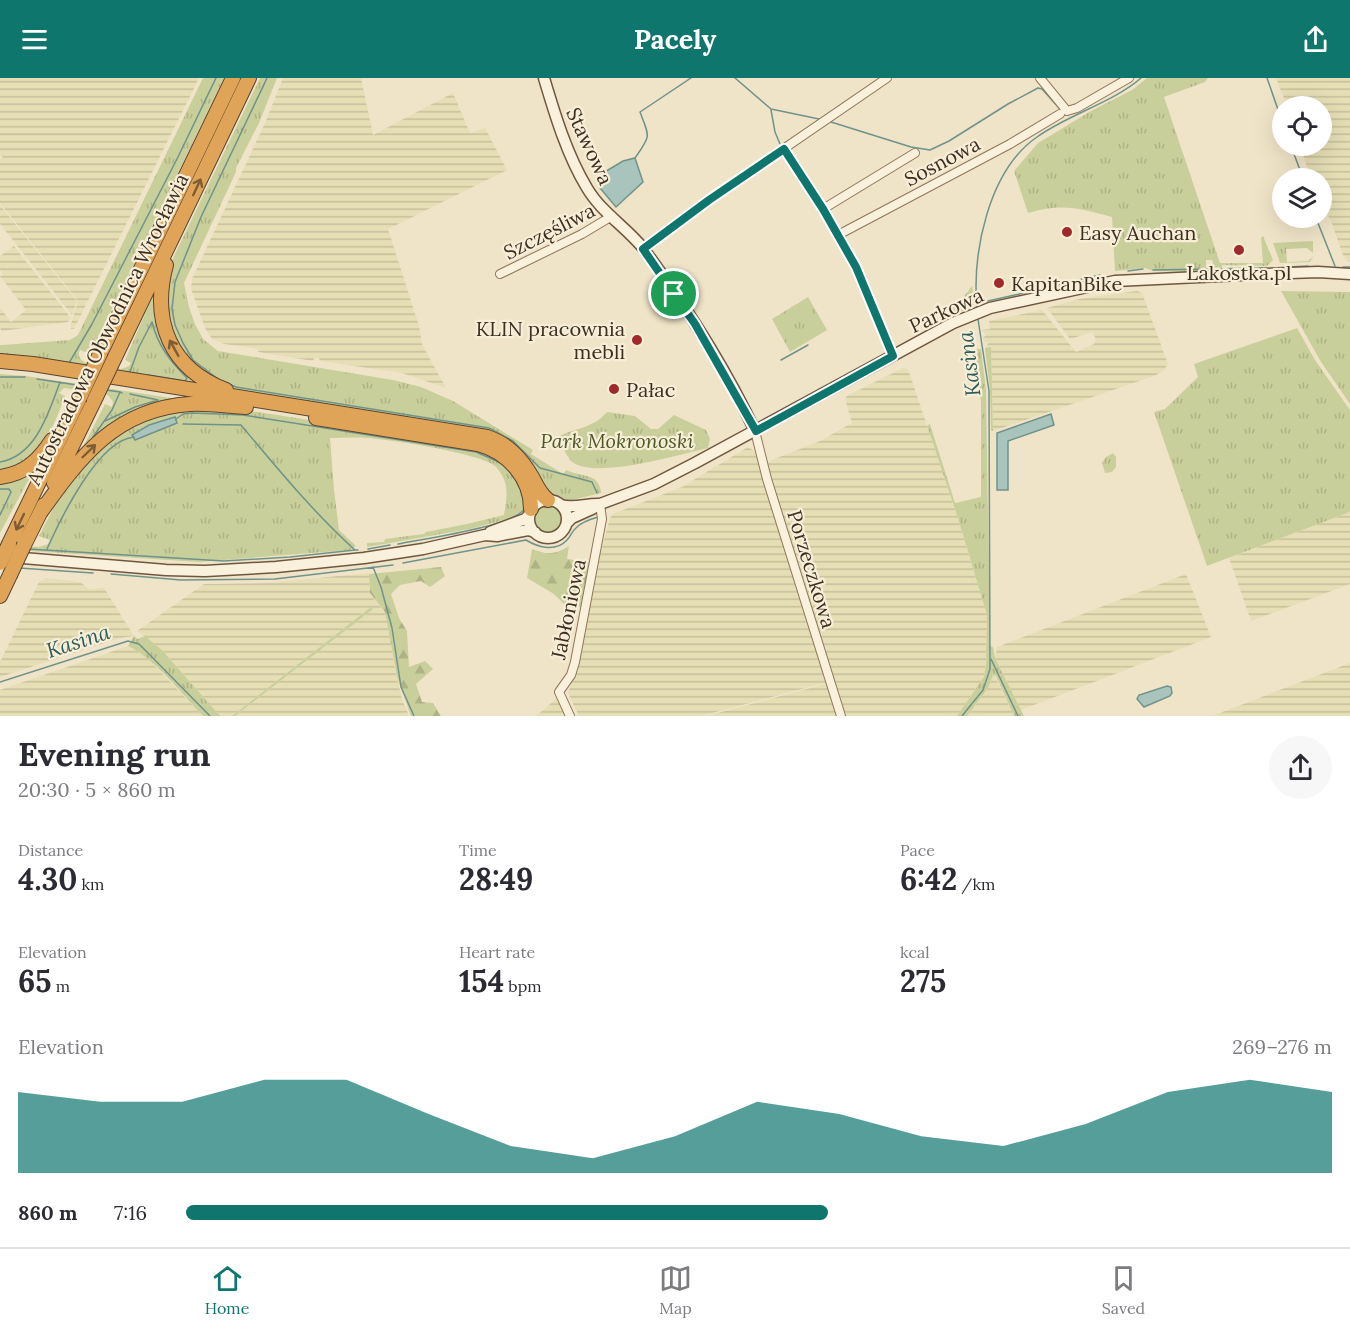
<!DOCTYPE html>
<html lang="en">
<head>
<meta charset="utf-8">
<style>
  body { margin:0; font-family:Lora,serif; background:#f7f7f7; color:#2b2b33; height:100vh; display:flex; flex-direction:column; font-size:22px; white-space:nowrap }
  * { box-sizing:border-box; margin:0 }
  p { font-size:20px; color:#7c7c81 }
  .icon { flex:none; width:33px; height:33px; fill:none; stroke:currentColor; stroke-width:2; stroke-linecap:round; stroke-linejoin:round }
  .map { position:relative; height:638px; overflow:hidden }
  .drawer { display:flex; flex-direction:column; background:#fff; flex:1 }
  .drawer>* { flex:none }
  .controls { position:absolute; left:1272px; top:18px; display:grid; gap:12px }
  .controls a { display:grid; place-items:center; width:60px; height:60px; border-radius:50%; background:#fff; box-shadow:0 6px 24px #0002; font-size:30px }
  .pin { position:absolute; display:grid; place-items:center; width:51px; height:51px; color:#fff; margin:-26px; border:3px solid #fff; border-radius:50%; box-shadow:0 2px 6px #0007 }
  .round { display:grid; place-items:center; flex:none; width:63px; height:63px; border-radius:32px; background:#f7f7f7 }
  .headline { display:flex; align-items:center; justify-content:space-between; height:102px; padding:0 18px }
  h1 { font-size:33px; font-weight:700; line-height:45px }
  .metrics { display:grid; grid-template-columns:repeat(3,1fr); gap:9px; height:102px; padding:6px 18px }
  .metrics div { display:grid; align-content:center }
  .metrics b { font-size:30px; font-weight:700 }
  .metrics small { font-size:16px; font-weight:400 }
  .metrics p { font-size:16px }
  .chart { height:168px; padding:12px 18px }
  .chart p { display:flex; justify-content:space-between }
  .chart svg { width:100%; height:108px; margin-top:6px; fill:#0f766e; opacity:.7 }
  ul { padding:0 18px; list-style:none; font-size:20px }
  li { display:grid; grid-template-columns:96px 72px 1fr; align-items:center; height:45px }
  li i { height:15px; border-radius:8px; background:#0f766e }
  header { display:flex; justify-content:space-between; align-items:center; height:78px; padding:0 18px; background:#0f766e; color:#fff; font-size:27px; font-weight:700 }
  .dock { display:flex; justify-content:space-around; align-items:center; height:84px; border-top:2px solid #e1e1e2; background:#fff; font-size:16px; color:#7c7c81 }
  .dock a { display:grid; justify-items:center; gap:3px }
  .dock .active { color:#0f766e }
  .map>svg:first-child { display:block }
  .farmland { fill:url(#farmland-rules) }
  .grass { fill:url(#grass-tufts) }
  .forest { fill:url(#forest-firs) }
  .water { fill:#a9c4bc; stroke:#6f938a; stroke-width:1.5 }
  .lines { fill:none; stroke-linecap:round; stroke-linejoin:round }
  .stream { stroke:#6f938a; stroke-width:1.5 }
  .street-casing { stroke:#8d765c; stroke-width:10 }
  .secondary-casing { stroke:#6f573f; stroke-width:13 }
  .highway-casing { stroke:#5b4430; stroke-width:16 }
  .street { stroke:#faf1dc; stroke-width:8 }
  .secondary { stroke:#faf1dc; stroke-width:10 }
  .highway { stroke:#e0a458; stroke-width:14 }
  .highway-bridge-casing { stroke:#5b4430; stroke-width:16; stroke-linecap:butt }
  .highway-bridge { stroke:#e0a458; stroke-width:14 }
  .oneway { stroke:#7e5d36 }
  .route-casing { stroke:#fff; stroke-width:12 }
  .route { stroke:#0f766e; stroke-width:8 }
  .poi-dot { fill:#9e2a2b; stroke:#f7eed8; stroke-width:2 }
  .labels { text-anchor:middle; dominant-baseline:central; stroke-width:4.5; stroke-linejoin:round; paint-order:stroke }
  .street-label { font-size:20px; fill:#3d2e20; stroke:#f7eed8 }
  .poi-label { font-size:20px; fill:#3d2e20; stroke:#f7eed8; text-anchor:start }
  .park-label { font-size:20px; font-style:italic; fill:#4d5a26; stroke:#f7eed8 }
  .water-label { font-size:21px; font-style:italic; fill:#2f5d5a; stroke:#f7eed8 }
</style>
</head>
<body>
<header><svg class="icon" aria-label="menu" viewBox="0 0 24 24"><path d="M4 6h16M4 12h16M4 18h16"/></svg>Pacely<svg class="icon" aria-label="share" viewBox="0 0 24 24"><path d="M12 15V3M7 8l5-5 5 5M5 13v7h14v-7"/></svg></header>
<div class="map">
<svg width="1350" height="638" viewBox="0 0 1350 638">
  <defs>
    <pattern id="farmland-rules" width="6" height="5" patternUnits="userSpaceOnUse" patternTransform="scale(1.5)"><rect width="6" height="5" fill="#e6deb5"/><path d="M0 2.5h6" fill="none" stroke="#c6bf9b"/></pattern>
    <pattern id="grass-tufts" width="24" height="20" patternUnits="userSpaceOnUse" patternTransform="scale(1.5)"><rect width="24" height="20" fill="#c9cf9b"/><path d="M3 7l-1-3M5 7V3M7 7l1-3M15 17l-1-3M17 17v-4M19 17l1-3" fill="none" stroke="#aeb285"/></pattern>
    <pattern id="forest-firs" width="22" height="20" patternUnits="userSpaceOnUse" patternTransform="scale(1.5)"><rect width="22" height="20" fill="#c9cf9b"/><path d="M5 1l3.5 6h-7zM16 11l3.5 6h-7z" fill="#aeb285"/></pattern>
  </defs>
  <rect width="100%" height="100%" fill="#f0e4c8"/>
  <path class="farmland" d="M0,0H199L74,251H71V246L78,223L0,125V81L3,79L0,77Z
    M283,0H361L373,57L453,15L470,55L485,50L507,92L388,151L419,248L422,266L446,310L402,295L320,283L319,280H314L313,283L258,274L259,271L254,270L224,266L212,261L205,250L191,211L192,201L265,45Z
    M1276,0H1350V184L1344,180L1331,143L1322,126V100H1311L1300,68H1322V28H1287Z
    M0,127L77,223L72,237L0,146Z
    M14,168L71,240L68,244L2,253L0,250V230L11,244L26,232L0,198L3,196L0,192V178Z
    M1137,213L1142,215L1168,286L1163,293L1154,298L993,353L991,269L985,270L989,264H984L983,259L986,258L982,252L990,251L989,243L1042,232L1076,274L1094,266L1096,262L1093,254L1070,261L1047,230L1079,221Z
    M903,290L908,291L958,440L987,537L986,587L984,599L957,638H844L765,387L772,382L820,363L852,345L845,321L847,318Z
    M748,369L754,373L761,389L828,604L701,638H579L568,615L579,584L599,480L610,440L613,436L682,409Z
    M1350,434V506L1251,543L1229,480Z
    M369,495L370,516L386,536L395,591L402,621L409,638H235L372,531L371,529L232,638H220L162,572L137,553L204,506L267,505Z
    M1186,496L1211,559L1021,632L995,580L997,569Z
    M47,500L80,504L89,511H94L104,510L134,558L120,560L0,599V584L39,504Z
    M128,568L138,572L152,585L203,638H0V612Z
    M1350,585V638H1212Z
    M993,597L995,598L1014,638H967L988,610Z
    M827,605L837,638H706L814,609Z
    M558,619L567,638H536Z"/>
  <path class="grass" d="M203,0H224L90,276L80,272C77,277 80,281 84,284L121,291L129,288L131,285L125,282L155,213L160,248L210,310L0,278V267H2L70,262L78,257Z
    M260,0H277L259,45L236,90V94L184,205L189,229L195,246L203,261L218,273L393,302L421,309L453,323L533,372L531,376L563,396L566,392C583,400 599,394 601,415L568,423L547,413L530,384L228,309L215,304L180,275L164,232L171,185L175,176Z
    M1147,0H1208L1205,4L1164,19L1220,185H1263L1261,160L1263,158L1273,182L1267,188L1222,187V193L1214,190L1212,182H1206V190L1197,194L1154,193L1145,190L1115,193L1112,139C1078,130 1063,125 1028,135L1014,93L1038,65L1091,33L1132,12Z
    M1313,163V175L1307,170L1286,171L1287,184L1308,183L1314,178L1310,184L1280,185L1273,165Z
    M1281,213L1350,214V326L1321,284Z
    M808,219L827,252L790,274L772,241Z
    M1297,250L1315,282L1350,332V434L1207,488L1154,334L1165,331L1198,299L1194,286Z
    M991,269L993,353H991L990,312L985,270Z
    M975,271H981L986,312L990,568L993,569L995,580L1024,638H1014L996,598L993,597L988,610L967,638H957L984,599L986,587L987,537L958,440L927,348L930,346L955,425L981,419V325Z
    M0,296L26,298L191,323L162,329L79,377L105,326L112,329L113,324L108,317L64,310L59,315L65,318C59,335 45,370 31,382C24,388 9,391 0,395Z
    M211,329L258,334L423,360L489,374L517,398L525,424L523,432L508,441L470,451L367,469V465L384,464L385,461L424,456L426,454L467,446L504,437C507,418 510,405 496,389C485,376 388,361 367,360C355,359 343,360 330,360L334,412L339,452L356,468L350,472L198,484L0,471V466L39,469L48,466L50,462L39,458L66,406L106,362L155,336Z
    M607,334L635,338L651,351H658L674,337L706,352L710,361L708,370C681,376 592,403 571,383C566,377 561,366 557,359C575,350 594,350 607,334Z
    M1113,375L1116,379V389L1112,394L1105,395L1102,385L1106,379Z
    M36,388L0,455V402Z
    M534 441a14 14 0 1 1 28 0a14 14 0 1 1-28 0Z
    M371,529L373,531L235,638H232Z
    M134,558L138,561L145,558L162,572L220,638H203C183,617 153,579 128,568Z"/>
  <path class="forest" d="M972,208L975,226L953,238L948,231L963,220Z
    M569,468L567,481L589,484L583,529L565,527L554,516L527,500L532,471C548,477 554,477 569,468Z
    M441,489L445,498L430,509L421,503L400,507L391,516L399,540L407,553L409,589L425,583L433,591L416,606L422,624L433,625L441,638H411L397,599L385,534L370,515L369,496Z"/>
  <path class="water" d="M635,80L643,104L616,129L600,110L603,95L623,83Z
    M1051,336L1054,347L1008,363V412H997V355Z
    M175,339L177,345L135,362L132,357L149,347Z
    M1167,608L1171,609L1172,615L1170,618L1144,629L1137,621L1139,617Z"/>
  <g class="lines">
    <path class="stream" d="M735,0L771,31L819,41
      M1267,0L1282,43
      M771,32L775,54L780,66
      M831,44L911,69L930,72L949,63L1008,26L1038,10L1042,11L1060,31
      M1291,68L1303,100
      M635,80C651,57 650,60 640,34L691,0
      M1316,140L1335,188
      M1288,189L1308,188
      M1343,189H1350
      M1153,192L1265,190
      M1128,193L1143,191
      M1048,209L1100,197
      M988,223L1041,211
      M977,230C972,175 988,93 1037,59C1067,37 1114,24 1141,0
      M1,276L29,279
      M781,282L808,267
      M69,285L92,246L178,79L216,0
      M130,294L139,269L152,244C158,268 170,283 187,300L185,303L148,297
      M132,295L141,296
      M0,299H25
      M37,301L77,307
      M218,301L193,282L183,265L175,247L172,231L175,204L201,139L267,0
      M227,305L236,309L489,350L513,363L540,390L592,404L597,415
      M106,312L120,314
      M176,341L183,336L192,335L243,337L476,374L499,384
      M105,343L135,329L158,322L130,316
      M183,346L241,347C277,390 313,434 355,472H358
      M93,359L112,332L120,314L122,315
      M0,384C36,378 49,334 60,304
      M0,411H9L11,414L0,437
      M398,466C421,461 514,449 525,430
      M28,471L224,483L290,479L355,472
      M47,471C60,442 98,362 134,359
      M368,471L390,467
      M403,485L526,462C539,470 556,474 567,462C571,458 572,453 576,450C581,444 591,441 598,439
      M373,489L381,509L392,550L401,609L414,638
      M19,490L93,495
      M111,496L181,502L275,501L393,487
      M991,581L1018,638
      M0,604L128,563L139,566L146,573L210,638
      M962,638L983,612L990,591L989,313L978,241"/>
    <g class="street-casing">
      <path id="street" d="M1040,0L1067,33L1077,30L1129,0
        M784,71L823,131L856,189L893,278
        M823,131L915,75
        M838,157L1010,66L1060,36
        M643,171L709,122L887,0
        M500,196L582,156L612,138
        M755,353L767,401L841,638
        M570,638L559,614L571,597L575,584L602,441L600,426"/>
    </g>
    <g class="secondary-casing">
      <path id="secondary" d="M544,0C555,37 567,77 587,110C601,134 626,149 643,170C685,227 725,289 755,353
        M529 441a19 19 0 1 1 38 0a19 19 0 1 1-38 0Z
        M561,427C574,431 587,425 600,426
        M567,445L572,440L592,431L600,426L654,406L695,385L953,245L990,230L1115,203L1263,196L1318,194L1350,196
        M490,454L525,441L530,436
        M11,479L166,492L205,493L276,489L364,480L423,471L485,457L497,458L528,452L535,454"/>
    </g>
    <g class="highway-casing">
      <path id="highway" d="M166,187C151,243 170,291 226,312
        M100,276L233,0
        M115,279L249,0
        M0,283L33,286L487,359C508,366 521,380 532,399C537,408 540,416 548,422
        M316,340L478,366C508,374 531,400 531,431
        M0,399C25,396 39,382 52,362
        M54,405L94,323
        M40,435C80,379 115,331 190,326C209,325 227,328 246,329
        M9,466L79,321
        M24,467L44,427
        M0,518L10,497"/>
    </g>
    <use href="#street" class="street"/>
    <use href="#secondary" class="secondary"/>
    <use href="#highway" class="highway"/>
    <g class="highway-bridge-casing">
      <path id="highway-bridge" d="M79,321L100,276
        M94,323L115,279
        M0,485L9,466
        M10,497L24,467"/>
    </g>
    <use href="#highway-bridge" class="highway-bridge"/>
  </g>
  <defs><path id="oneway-shaft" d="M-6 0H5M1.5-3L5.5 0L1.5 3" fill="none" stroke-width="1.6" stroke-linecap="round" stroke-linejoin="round" transform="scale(1.5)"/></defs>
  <g class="oneway">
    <use href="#oneway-shaft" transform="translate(197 109) rotate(-65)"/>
    <use href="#oneway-shaft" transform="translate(174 270) rotate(-119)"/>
    <use href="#oneway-shaft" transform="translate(89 373) rotate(-44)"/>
    <use href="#oneway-shaft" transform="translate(20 444) rotate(116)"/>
  </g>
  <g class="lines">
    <g class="route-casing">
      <path id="route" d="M784,71L823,131L856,189L893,278L756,353L695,246L643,171L709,122Z"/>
    </g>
    <use href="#route" class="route"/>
  </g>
  <g class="poi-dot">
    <circle cx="1067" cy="154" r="6"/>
    <circle cx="1239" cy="172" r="6"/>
    <circle cx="999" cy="205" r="6"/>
    <circle cx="637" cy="262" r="6"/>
    <circle cx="614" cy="311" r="6"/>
  </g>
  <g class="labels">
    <g class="street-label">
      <text transform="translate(590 68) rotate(65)">Stawowa</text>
      <text transform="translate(942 83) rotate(-28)">Sosnowa</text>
      <text transform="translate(549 153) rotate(-27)">Szczęśliwa</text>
      <text transform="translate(946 232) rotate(-25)">Parkowa</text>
      <text transform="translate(107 251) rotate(-64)">Autostradowa Obwodnica Wrocławia</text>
      <text transform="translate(812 491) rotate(73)">Porzeczkowa</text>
      <text transform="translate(568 531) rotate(-78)">Jabłoniowa</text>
    </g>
    <g class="poi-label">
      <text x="1079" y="154">Easy Auchan</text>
      <text x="1239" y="194" text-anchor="middle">Lakostka.pl</text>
      <text x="1011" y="205">KapitanBike</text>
      <text x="625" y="250" text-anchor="end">KLIN pracownia<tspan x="625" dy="23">mebli</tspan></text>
      <text x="626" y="311">Pałac</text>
    </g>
    <g class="park-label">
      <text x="617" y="362">Park Mokronoski</text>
    </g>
    <g class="water-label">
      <text transform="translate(969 286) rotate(-97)">Kasina</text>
      <text transform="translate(78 563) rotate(-18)">Kasina</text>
    </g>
  </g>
</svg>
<div class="controls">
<a><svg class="icon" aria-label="locate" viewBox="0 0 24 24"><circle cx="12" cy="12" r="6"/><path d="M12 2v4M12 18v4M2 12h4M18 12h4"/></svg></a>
<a><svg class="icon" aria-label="layers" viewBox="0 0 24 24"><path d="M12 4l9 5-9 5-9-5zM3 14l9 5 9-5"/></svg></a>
</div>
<div class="pin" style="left:674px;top:216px;background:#1e9e55"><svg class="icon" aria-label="arrive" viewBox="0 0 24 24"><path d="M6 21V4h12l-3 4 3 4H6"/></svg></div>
</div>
<section class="drawer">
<div class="headline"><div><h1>Evening run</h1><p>20:30 · 5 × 860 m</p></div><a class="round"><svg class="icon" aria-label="share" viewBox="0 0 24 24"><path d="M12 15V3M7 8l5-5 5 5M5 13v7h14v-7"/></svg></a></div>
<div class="metrics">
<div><p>Distance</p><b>4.30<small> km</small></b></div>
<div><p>Time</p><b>28:49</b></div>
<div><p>Pace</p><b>6:42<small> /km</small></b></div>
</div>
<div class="metrics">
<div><p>Elevation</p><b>65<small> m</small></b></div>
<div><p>Heart rate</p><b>154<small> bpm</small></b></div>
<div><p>kcal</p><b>275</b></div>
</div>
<div class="chart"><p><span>Elevation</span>269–276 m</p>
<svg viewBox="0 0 160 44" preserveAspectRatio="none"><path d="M0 44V11L10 15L20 15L30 6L40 6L50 20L60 33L70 38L80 29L90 15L100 20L110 29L120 33L130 24L140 11L150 6L160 11V44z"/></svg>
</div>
<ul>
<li><b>860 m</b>7:16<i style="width:56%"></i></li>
</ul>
</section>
<nav class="dock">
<a class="active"><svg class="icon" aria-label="home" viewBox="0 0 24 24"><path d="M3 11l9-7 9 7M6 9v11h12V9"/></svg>Home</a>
<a><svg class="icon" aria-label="map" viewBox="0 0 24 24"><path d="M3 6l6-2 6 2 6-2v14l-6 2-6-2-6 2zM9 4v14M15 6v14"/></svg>Map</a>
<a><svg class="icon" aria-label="saved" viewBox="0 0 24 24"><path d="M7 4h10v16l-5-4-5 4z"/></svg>Saved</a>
</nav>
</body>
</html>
